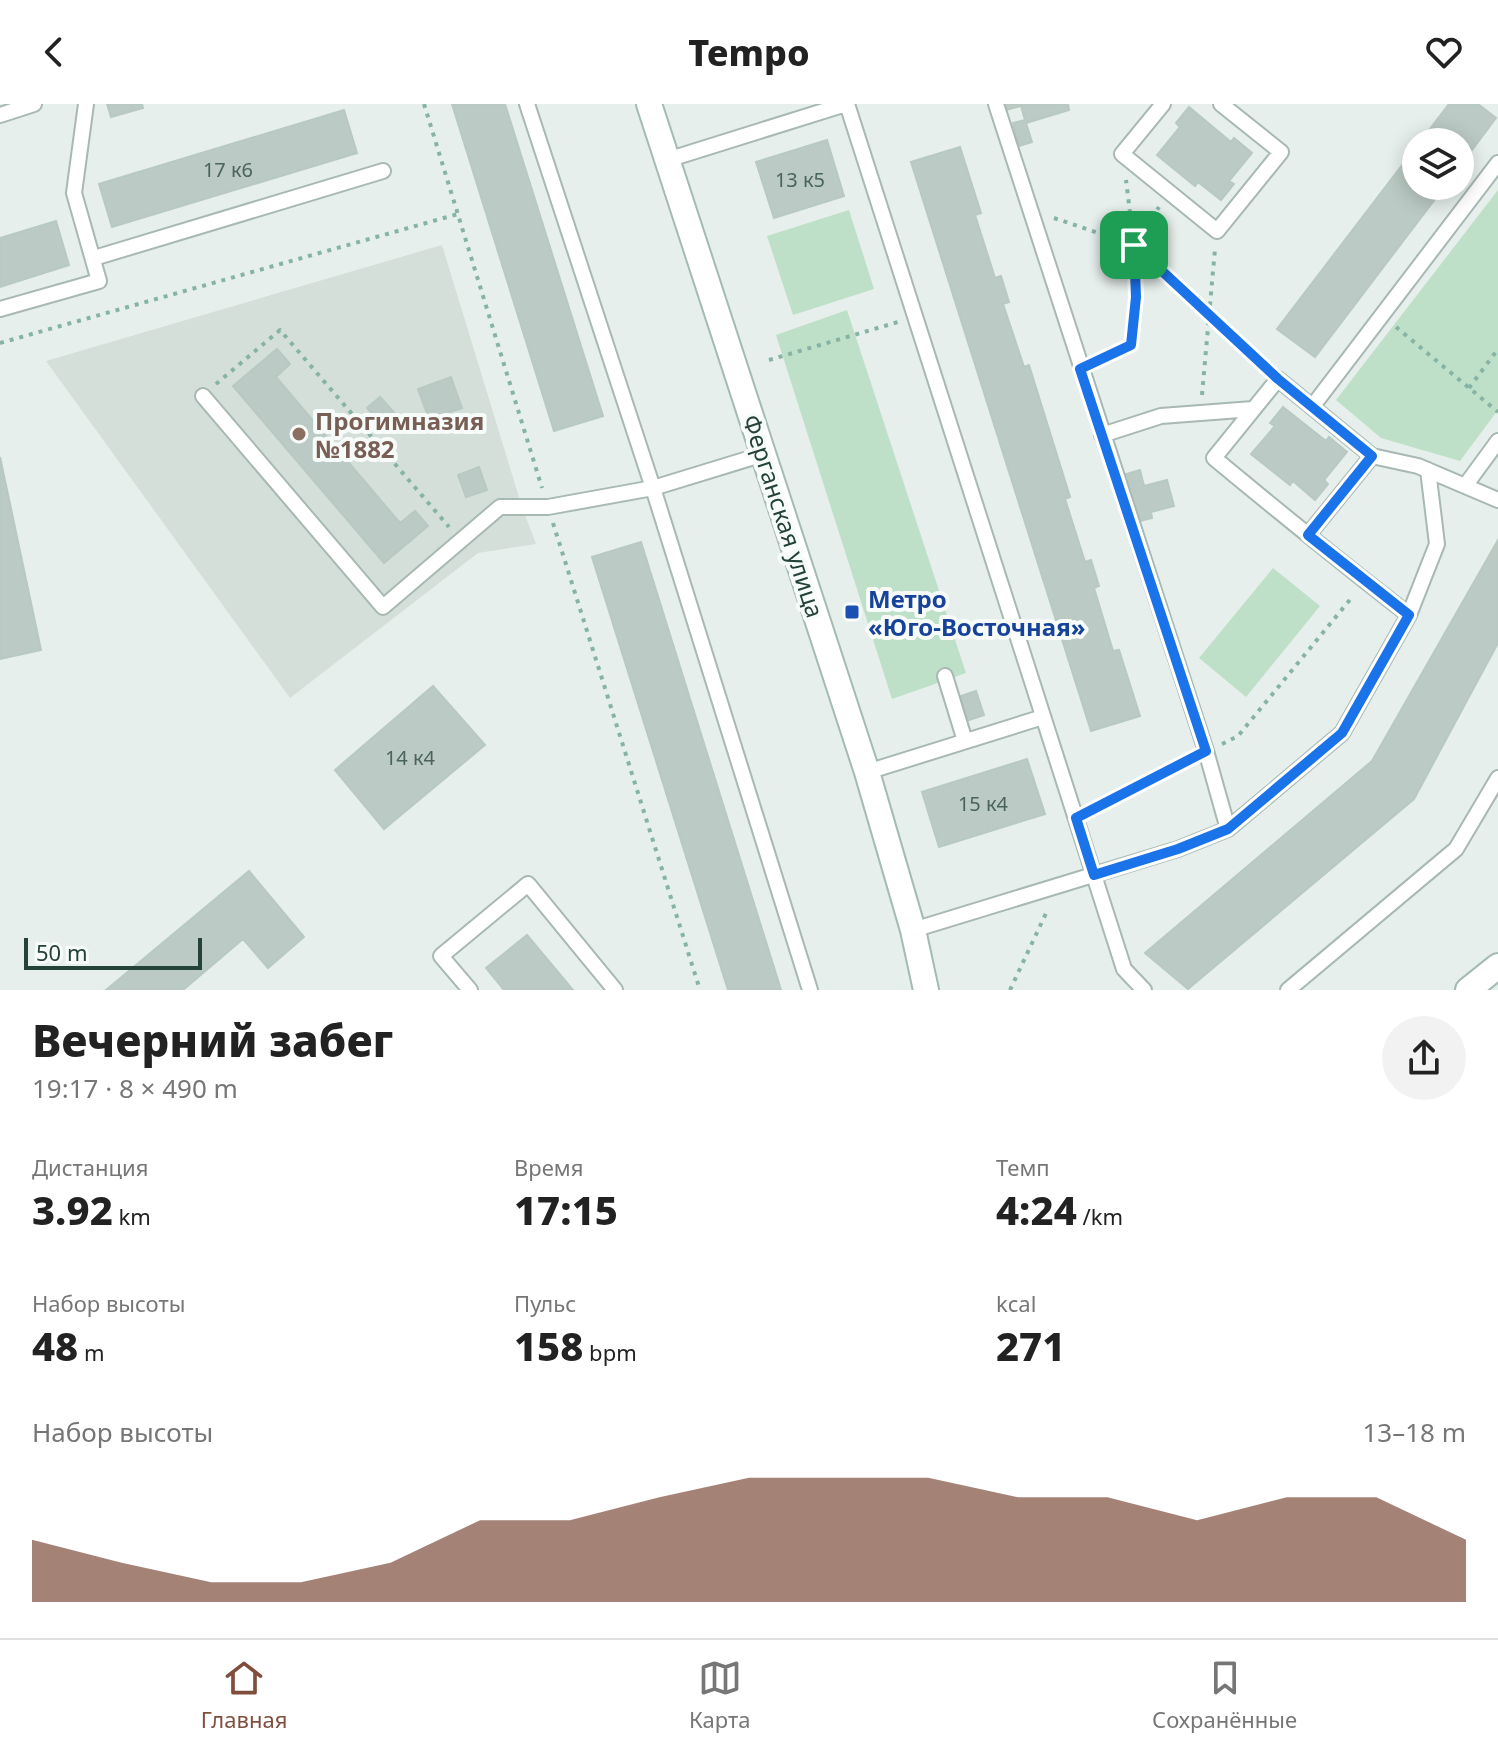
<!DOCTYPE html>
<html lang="ru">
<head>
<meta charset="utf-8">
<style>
  body { margin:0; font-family:"Noto Sans",sans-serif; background:#f2f2f2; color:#222; height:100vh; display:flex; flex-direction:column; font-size:30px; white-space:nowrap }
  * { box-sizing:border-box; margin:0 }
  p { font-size:26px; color:#767676 }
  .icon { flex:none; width:44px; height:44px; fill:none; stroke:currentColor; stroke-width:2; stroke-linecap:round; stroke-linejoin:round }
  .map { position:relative; height:886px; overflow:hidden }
  .panel { display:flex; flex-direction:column; background:#fff; flex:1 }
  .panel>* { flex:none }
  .controls { position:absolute; left:1402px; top:24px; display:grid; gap:16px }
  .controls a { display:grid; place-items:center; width:72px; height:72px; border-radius:50%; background:#fff; box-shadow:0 4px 20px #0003; font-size:40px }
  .scale { position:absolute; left:24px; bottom:20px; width:178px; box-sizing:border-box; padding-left:8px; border:4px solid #24423a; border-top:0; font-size:22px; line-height:28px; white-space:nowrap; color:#24423a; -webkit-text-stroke:6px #f7fbf9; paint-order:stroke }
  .pin { position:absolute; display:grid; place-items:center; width:68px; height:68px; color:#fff; margin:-34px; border-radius:16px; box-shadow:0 4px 12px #0006 }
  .round { display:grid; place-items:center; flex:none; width:84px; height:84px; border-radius:42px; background:#f2f2f2 }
  .overview { display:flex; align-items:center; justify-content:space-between; height:136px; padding:0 32px }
  h1 { font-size:44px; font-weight:800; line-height:60px }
  .metrics { display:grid; grid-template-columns:repeat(3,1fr); gap:12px; height:136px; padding:8px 32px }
  .metrics div { display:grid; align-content:center }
  .metrics b { font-size:40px; font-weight:800 }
  .metrics small { font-size:22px; font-weight:400 }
  .metrics p { font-size:22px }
  .chart { height:224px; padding:16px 32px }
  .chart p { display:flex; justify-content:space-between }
  .chart svg { width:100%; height:144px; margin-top:8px; fill:#804e3d; opacity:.7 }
  header { display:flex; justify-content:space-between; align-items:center; height:104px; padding:0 32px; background:#fff; font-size:36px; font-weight:800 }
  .tab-bar { display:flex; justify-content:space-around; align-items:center; height:112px; border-top:2px solid #e0e0e0; background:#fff; font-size:22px; color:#767676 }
  .tab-bar a { display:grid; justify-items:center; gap:4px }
  .tab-bar .selected { color:#804e3d }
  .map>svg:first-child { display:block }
  .built { fill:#d4dfda }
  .green { fill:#bfe0c8 }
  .building { fill:#bbcac4; stroke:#b8c9c2; stroke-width:2 }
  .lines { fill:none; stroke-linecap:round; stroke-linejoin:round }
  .lane-casing { stroke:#a8b8b2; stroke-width:18 }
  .secondary-casing { stroke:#a4bbb3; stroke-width:28 }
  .path { stroke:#86b3a5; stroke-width:4; stroke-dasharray:4 6; stroke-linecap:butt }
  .lane { stroke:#fff; stroke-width:14 }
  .secondary { stroke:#fff; stroke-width:24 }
  .route-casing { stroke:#fff; stroke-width:16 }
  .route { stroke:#1a73e8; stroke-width:10 }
  .education-dot { fill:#8d6e63; stroke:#f7fbf9; stroke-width:3 }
  .transit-dot { fill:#1a4fb4; stroke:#f7fbf9; stroke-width:3 }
  .labels { text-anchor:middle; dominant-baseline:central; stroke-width:8; stroke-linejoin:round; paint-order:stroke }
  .number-label { font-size:20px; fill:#4a645c }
  .education-label { font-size:24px; font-weight:bold; fill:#785e54; stroke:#f7fbf9; text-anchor:start }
  .street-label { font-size:24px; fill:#24423a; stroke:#f7fbf9 }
  .transit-label { font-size:24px; font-weight:bold; fill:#164399; stroke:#f7fbf9; text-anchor:start }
</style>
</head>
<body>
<header><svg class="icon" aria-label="back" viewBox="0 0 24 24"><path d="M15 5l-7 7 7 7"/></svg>Tempo<svg class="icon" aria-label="heart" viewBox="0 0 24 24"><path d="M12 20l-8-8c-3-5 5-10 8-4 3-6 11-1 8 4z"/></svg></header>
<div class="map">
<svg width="1498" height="886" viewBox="0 0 1498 886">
  <rect width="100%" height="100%" fill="#e6efeb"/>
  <path class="built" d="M442,141L522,403L536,440L478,449L290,594L46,257Z"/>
  <path class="green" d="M1498,86V306L1460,357L1381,334L1336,296Z
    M849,106L874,185L793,211L767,132Z
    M847,206L966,569L892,595L776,231Z
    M1273,464L1320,502L1246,593L1199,554Z"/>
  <path class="building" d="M107,0H142L143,4L111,13Z
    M452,0H505L603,312L554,327Z
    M1004,0H1068L1069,6L1026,19L1032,38L1019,42L1013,19L1025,16L1021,2L1006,6Z
    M1449,0H1478L1496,14L1460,62V38H1420Z
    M1189,3L1231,38L1234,34L1252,49L1229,77L1234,80L1221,96L1198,78L1195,82L1157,51L1180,23L1176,19Z
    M344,6L357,49L112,123L99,80Z
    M827,36L844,92L774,114L756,58Z
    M960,43L981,109L975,111L995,174L1001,172L1009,198L1003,200L1024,263L1029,261L1070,393L1065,395L1085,458L1091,456L1099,482L1094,484L1113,547L1119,546L1140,612L1091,627L911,58Z
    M1416,43V82H1445L1315,253L1277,225Z
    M56,117L69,161L0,183V134Z
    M277,245L290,260L276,273L400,419L415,407L428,422L384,459L233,282Z
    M451,273L462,304L429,315L418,285Z
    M380,293L399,314L385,326L367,304Z
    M1283,303L1326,337L1329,333L1347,348L1324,376L1328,380L1315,396L1293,377L1290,381L1251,350L1275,322L1270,319Z
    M0,353L41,546L0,555Z
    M479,363L487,386L466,393L458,371Z
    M1140,366L1144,382L1167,376L1174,402L1151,408L1152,414L1132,419L1120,372Z
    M1498,436V539L1414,695L1188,885L1145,849L1372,657Z
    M641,438L781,886H728L592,453Z
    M433,582L485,641L384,725L335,666Z
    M976,587L984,611L963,618L955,594Z
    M1027,655L1045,710L939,743L922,688Z
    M249,767L304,833L268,864L243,835L183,886H106Z
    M527,831L573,886H504L486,864Z"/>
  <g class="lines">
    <g class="lane-casing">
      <path id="lane" d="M527,0L653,384L810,886
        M847,0L1124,865L1144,886
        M996,0L1206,647L1228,725
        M1163,0L1122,50L1217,127L1281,48L1221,0
        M0,11L34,0
        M667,56L846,0
        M94,154L383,67
        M0,205L99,177L74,89L86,0
        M203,292L383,503L500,403H548L653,384L764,350
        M1312,303L1498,59
        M1102,331L1161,312L1253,305
        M1372,352L1418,362L1498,396
        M1465,382L1498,337
        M1308,431L1372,352L1278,275L1214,354C1278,407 1343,460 1409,511
        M945,572L965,637
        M867,668L1043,613
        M913,826L1178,745L1228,725L1342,629L1409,511L1437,440L1428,366
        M470,886L441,852L528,780L615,886
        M1288,886L1456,745L1498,674"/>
    </g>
    <g class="secondary-casing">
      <path id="secondary" d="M649,0L867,668L913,826L926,886
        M1468,886L1498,862"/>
    </g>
    <path class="path" d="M424,0L542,384
      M1054,114L1134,141L1264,263
      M1135,139L1159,103
      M1396,223L1498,308
      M0,239L458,110
      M769,256L898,218
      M1097,257L1131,241L1136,193L1134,141L1126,76
      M216,280L280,226L449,423
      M1469,284L1498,245
      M1202,291L1215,145
      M553,419L700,886
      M1222,640L1238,632L1353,492
      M1090,707L1189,656
      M1010,886L1048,805"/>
    <use href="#lane" class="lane"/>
    <use href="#secondary" class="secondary"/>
  </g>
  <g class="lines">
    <g class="route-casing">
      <path id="route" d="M1134,141L1278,275L1372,352L1308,431L1409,511L1342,629L1228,725L1178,745L1094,771L1076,714L1206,647L1080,265L1131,241L1136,193Z"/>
    </g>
    <use href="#route" class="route"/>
  </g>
  <circle class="education-dot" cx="299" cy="330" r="8"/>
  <rect class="transit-dot" x="844" y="500" width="16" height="16" rx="4"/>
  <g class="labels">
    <g class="number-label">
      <text x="228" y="65">17 к6</text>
      <text x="800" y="75">13 к5</text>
      <text x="410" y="653">14 к4</text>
      <text x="983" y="699">15 к4</text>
    </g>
    <g class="education-label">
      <text x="315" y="316">Прогимназия<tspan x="315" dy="28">№1882</tspan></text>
    </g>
    <g class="street-label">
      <text transform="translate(784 412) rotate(72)">Ферганская улица</text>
    </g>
    <g class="transit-label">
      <text x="868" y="494">Метро<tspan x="868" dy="28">«Юго-Восточная»</tspan></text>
    </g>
  </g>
</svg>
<div class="controls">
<a><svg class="icon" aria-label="layers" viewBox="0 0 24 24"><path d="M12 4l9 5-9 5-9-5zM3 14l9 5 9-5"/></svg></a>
</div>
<div class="scale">50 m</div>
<div class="pin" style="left:1134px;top:141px;background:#1e9e55"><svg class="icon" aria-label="arrive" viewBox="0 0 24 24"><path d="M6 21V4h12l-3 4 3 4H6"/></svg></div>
</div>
<section class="panel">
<div class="overview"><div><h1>Вечерний забег</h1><p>19:17 · 8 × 490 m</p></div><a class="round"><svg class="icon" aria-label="share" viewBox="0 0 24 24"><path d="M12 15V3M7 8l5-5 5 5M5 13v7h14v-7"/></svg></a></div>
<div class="metrics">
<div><p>Дистанция</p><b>3.92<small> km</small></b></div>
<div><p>Время</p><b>17:15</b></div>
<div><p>Темп</p><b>4:24<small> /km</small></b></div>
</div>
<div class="metrics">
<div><p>Набор высоты</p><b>48<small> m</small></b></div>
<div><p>Пульс</p><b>158<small> bpm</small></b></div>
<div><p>kcal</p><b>271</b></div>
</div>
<div class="chart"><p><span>Набор высоты</span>13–18 m</p>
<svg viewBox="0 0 160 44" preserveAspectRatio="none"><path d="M0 44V25L10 32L20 38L30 38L40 32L50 19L60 19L70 12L80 6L90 6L100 6L110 12L120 12L130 19L140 12L150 12L160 25V44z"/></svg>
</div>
</section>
<nav class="tab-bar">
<a class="selected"><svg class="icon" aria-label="home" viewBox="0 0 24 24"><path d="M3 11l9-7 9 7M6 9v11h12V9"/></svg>Главная</a>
<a><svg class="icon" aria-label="map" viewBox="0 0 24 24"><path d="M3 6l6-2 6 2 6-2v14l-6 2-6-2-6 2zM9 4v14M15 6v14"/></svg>Карта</a>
<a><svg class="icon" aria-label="saved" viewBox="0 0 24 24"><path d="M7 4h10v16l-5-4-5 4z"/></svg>Сохранённые</a>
</nav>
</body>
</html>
